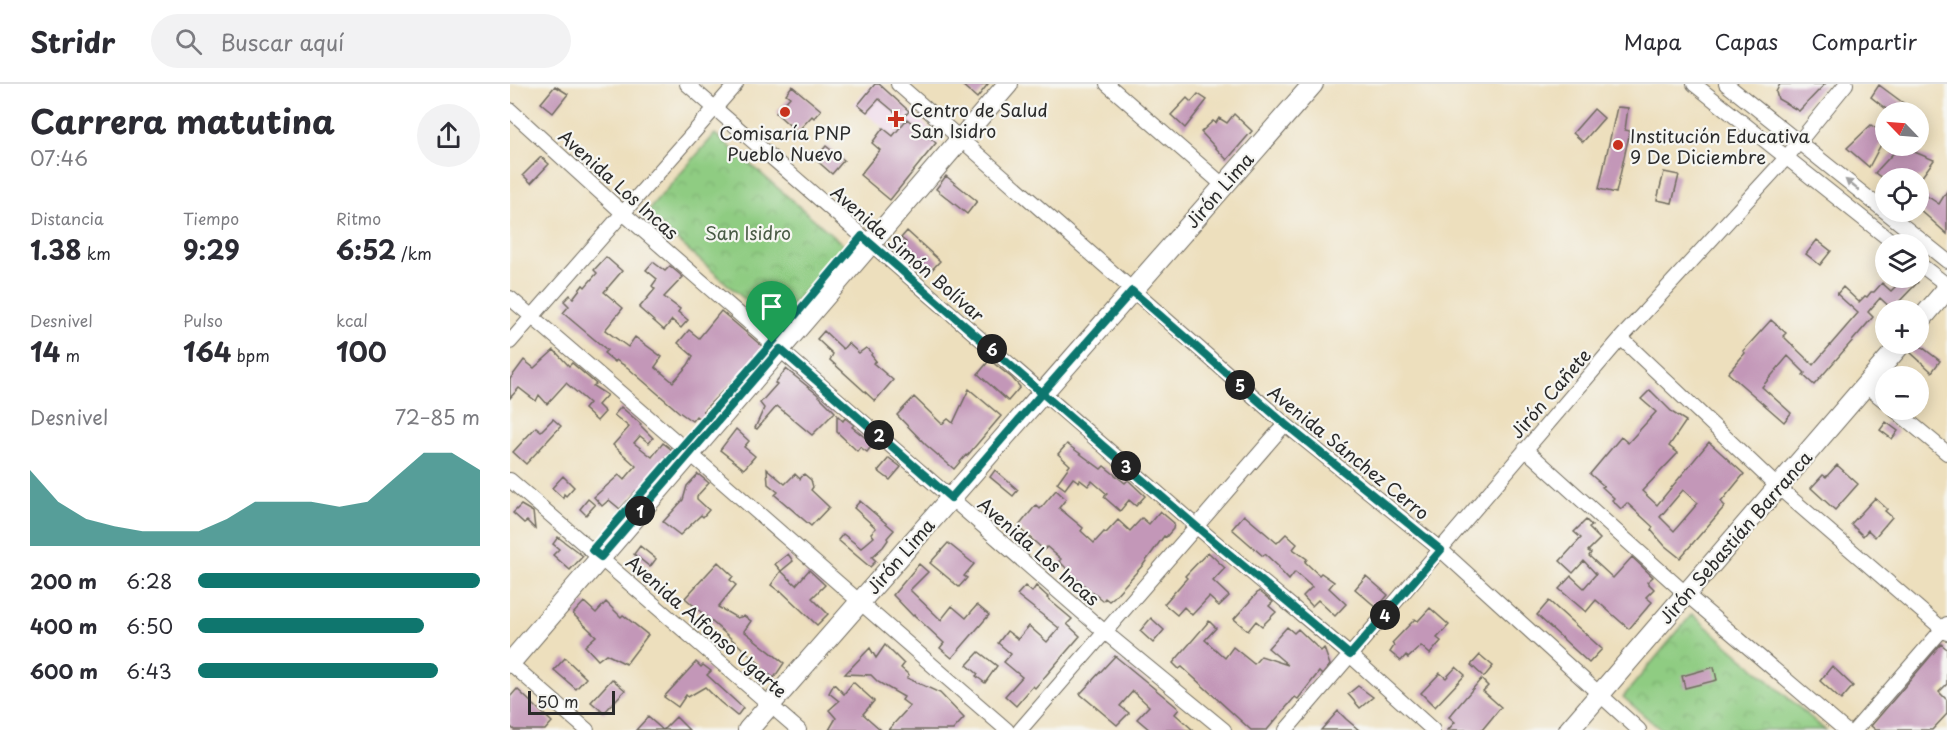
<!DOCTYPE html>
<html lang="es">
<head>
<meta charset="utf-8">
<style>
  body { margin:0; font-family:"Playpen Sans",sans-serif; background:#f2f2f3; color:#2b2b33; height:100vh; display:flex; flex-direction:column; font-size:22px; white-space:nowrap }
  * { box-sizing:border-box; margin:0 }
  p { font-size:20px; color:#7c7c81 }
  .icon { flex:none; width:33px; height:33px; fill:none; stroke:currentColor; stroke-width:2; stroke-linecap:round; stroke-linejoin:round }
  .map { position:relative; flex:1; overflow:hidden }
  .side { display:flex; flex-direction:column; background:#fff; width:510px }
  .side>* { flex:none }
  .needle { width:39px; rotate:295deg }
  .buttons { position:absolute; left:1365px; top:18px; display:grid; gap:12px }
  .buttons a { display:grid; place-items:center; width:54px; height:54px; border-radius:50%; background:#fff; box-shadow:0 3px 15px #0003; font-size:30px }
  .scale { position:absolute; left:18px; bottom:15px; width:87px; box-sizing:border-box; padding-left:6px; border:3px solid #2b2b2b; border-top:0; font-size:16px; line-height:21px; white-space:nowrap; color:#2b2b2b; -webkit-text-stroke:4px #f6f6f2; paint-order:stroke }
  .pin { position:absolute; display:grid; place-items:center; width:51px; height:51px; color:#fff; margin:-62px -26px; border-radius:50% 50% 50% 0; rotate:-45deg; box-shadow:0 0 6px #0007 }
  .pin .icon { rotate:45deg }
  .km { position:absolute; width:30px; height:30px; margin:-15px; border-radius:50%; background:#222; color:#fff; font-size:16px; line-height:30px; text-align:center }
  .round { display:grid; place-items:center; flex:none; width:63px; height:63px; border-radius:32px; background:#f2f2f3 }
  .summary { display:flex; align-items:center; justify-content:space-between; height:102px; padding:0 30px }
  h1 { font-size:33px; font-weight:700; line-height:45px }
  .stats { display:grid; grid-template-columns:repeat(3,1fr); gap:9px; height:102px; padding:6px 30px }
  .stats div { display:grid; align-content:center }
  .stats b { font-size:26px; font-weight:700 }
  .stats small { font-size:16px; font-weight:400 }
  .stats p { font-size:16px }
  .chart { height:168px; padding:12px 30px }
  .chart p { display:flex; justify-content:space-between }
  .chart svg { width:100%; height:108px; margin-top:6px; fill:#0f766e; opacity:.7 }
  ul { padding:0 30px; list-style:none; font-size:20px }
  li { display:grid; grid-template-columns:96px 72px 1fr; align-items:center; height:45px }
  li i { height:15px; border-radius:8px; background:#0f766e }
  header { display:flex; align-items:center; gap:36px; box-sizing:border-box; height:84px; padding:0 30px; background:#fff; border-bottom:2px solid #e1e1e2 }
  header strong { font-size:28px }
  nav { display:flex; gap:33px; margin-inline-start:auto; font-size:21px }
  .search { width:420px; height:54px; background:#f2f2f3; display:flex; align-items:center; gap:15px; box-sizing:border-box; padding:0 21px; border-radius:33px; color:#7c7c81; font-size:22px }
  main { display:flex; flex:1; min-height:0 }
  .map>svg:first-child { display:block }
  .built { fill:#edd0e8 }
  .park { fill:url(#park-crowns); stroke:#5d7c56; stroke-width:1.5 }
  .building { fill:#c397b8; fill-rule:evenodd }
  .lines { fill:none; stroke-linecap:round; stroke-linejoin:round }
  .street-casing { stroke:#6f6a5e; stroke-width:16 }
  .secondary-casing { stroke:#6f6a5e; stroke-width:22 }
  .street { stroke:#fff; stroke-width:14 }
  .secondary { stroke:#fff; stroke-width:20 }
  .oneway { fill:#a0a0a0 }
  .route-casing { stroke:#fff; stroke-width:12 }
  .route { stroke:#0f766e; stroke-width:8 }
  .poi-dot { fill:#c8321e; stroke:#f6f6f2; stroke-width:2 }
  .labels { text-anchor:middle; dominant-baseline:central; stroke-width:4.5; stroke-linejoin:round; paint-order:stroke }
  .poi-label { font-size:18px; fill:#2b2b2b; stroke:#f6f6f2; text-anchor:start }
  .street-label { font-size:18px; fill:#2b2b2b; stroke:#f6f6f2 }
  .park-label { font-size:18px; fill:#495b45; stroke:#f6f6f2 }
</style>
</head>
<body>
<header>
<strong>Stridr</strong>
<div class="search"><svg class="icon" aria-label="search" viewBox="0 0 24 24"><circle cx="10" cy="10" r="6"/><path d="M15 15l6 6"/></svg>Buscar aquí</div>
<nav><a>Mapa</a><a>Capas</a><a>Compartir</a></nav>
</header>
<main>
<section class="side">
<div class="summary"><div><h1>Carrera matutina</h1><p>07:46</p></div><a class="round"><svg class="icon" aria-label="share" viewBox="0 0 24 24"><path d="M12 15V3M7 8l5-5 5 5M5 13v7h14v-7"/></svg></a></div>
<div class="stats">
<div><p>Distancia</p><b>1.38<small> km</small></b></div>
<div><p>Tiempo</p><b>9:29</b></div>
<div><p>Ritmo</p><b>6:52<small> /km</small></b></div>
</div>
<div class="stats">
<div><p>Desnivel</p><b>14<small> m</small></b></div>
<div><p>Pulso</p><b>164<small> bpm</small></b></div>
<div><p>kcal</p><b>100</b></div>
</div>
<div class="chart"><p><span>Desnivel</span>72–85 m</p>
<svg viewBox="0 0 160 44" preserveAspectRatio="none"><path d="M0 44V13L10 26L20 33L30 36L40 38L50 38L60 38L70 33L80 26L90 26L100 26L110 28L120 26L130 16L140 6L150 6L160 13V44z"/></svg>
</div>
<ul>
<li><b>200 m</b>6:28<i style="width:100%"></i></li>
<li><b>400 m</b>6:50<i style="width:80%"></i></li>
<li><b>600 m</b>6:43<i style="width:85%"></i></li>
</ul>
</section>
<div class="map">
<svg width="1437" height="646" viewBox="0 0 1437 646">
  <defs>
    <pattern id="park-crowns" width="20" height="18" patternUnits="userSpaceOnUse" patternTransform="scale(1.5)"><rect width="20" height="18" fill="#8fcc82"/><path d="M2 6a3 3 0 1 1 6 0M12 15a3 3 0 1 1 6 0" fill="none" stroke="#7caf70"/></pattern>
  </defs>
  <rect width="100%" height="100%" fill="#f6f6f2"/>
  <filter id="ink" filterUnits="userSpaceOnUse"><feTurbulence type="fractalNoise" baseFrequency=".0167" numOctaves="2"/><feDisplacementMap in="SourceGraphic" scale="12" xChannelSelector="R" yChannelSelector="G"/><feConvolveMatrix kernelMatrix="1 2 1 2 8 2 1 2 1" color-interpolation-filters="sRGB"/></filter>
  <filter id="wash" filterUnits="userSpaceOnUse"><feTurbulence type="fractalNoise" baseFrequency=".008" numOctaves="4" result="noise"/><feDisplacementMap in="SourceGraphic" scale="24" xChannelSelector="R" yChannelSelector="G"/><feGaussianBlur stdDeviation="1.35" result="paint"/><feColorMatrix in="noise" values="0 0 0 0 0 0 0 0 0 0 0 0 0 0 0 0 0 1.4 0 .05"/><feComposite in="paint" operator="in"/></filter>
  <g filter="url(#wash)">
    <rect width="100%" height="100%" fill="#eddfbd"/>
    <path class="built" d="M362,0H370L427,51L428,60L414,77L344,20Z"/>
    <path class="park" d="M205,50L335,162L264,241L136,129Z
      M1182,530L1315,646H1151L1113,613Z"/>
    <g id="blocks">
      <path class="building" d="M365,0H369L399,27L393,35L369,15L357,28L348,21Z
        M451,0H478L467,14Z
        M1270,0H1315L1289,27L1268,15L1266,8Z
        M1369,1L1396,21L1389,28H1380L1361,13Z
        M45,2L58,10L43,29L31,19Z
        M282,2L311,26L304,34L302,32L287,48L266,29L280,13L276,10Z
        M688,10L697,16L675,44L661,31L677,14L681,18Z
        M1107,23L1118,24L1115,46L1120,47L1106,109L1089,105Z
        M1084,25L1094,34L1073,58L1063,49Z
        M724,30L742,47L717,76L691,48L703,37L706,39L709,34L717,39Z
        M397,35L426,59L380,116L350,91L370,66L362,59L373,44L383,52Z
        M1361,41L1376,51L1359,83L1337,64Z
        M316,62L334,76L322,90L305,75Z
        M1390,62L1424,76L1411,94H1372L1365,89Z
        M31,73L39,80L21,99L13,91Z
        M1154,88L1169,91L1162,119L1147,116Z
        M436,92L467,117L457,130L426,105Z
        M1408,106L1429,120L1437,107V150L1408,124Z
        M397,147L430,177L418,190L390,165L396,158L391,154Z
        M1307,156L1321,167L1310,181L1296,170Z
        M96,173L112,187L94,208L113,224L95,246L118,263L125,253L152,273L145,283L163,298L178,281L183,272L168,259L179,246L189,254L211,227L253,263L230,293L228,292L193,327L196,329L191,336L186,332L182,337L169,328L117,283L106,276L105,278L94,269L97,266L53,229L59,222L54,217L60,211L63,214L73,201L75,203L87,189L84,186Z
        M143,178L155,187L160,182L173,193L154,213L170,225L168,228L178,236L171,244L162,236L154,246L129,224L145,205L142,202L147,195L136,186Z
        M1394,194H1403L1408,198L1382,225L1370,214L1358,228L1363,233L1304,301L1293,291L1295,289L1278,272L1252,303L1281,329L1274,338L1218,289L1235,269L1233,267L1261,236L1276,249L1273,252L1303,281L1348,229L1327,210L1333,203L1349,218L1355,212L1357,213L1361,208H1364L1372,199L1381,207Z
        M314,247L333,265L338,259L349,269L356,264L362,269L361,271L366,277L363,279L383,296L365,317L320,276L323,270L307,255Z
        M1403,260H1408L1430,277L1422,288L1400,268Z
        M44,266L59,282L62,279L86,300L83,302L97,311L88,321L95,328L87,337L74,325L79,319L56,299L37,320L29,311L26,317L9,304L0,314V295L14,276L24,284Z
        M478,278H482L502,294L510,303L498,317L468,290Z
        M276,285L307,310L325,328L302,351L267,322L247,345L245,344L254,324L250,319L267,300L265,299Z
        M459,305L491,332L457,372L456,371L444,385L416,361L387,331L404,313L432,340L438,335L443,339Z
        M1140,306L1163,329L1176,337L1159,362L1168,369L1132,407L1147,421L1199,358L1234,390L1211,418L1215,422L1170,474L1155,462L1141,446L1143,443L1117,419L1111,425L1102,416L1104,414L1092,403L1094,402L1080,390L1111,353L1118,359L1146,328L1131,315ZM1173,406L1188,419L1164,447L1150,433Z
        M111,323L131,340L130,341L143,354L139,359L130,352L124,359L142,373L153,359L162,366L139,396L128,408L126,407L110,425L99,416L92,422L84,413L109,391L114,396L126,382L103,361L119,343L104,331Z
        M327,331L333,337L335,334L344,341L342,343L363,360L357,368L350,363L347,367L327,348Z
        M43,335L51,342L16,380L3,368L26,343L31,347Z
        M1376,338L1388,347L1382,355L1370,346Z
        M226,345L239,357L234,363L245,372L234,385L210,366Z
        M557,360L591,385L594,382L615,399L618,396L635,412L626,422L619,416L610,427L594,413L597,410L582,397L578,402L570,396L569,398L563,394L555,405L547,399L560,381L548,370Z
        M379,374L391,383L380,396L368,387Z
        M1327,381L1348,400L1325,426L1301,404L1313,391L1316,393Z
        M257,385L275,400L285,390L290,395L294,390L301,396L303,403L301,406L319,423L301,442L265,411L268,408L258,400Z
        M485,386L508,406L503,412L480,393Z
        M188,390L199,399L187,412V415L199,426L193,433L191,431L170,451L153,438L173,416L177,402Z
        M53,392L64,403L56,412L54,410L53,414L42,404Z
        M546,406L556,415L549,424L573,444L571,447L584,459L594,448L596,449L608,436L620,447L632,434L639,440L650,427L664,439L663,445L656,453L654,452L633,481L604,513L599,517L595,514L593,517L557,487L558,486L549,477L551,475L537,463L534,466L508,443L526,421L530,425Z
        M1365,414L1377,425L1375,427L1382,433L1365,453L1358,446L1353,452L1341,440Z
        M78,415L85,421L76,431L70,425Z
        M350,417L384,446L377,454L378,456L373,463L362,473L366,477L360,483L328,456L333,450L351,464L364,453L361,449L366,444L344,424Z
        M11,421L23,428L25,445L17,437L14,439L3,429Z
        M734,431L767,459L776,450L787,460L783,465L797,475L795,478L809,491L811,489L824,498L819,504L836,520L825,532L808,516L802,522L793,512L802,503L785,488L779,496L768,484L769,483L755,470L753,472L722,445Z
        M1076,436L1082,442L1079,444L1090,455L1078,467L1081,469L1079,472L1103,494L1122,473L1143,493L1137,498L1144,505L1136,513L1142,518L1119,545L1086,516L1076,528L1049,505L1061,492L1074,504L1086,490L1074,477L1063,489L1050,477L1071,454L1064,448Z
        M48,453L73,472L60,486L43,471L49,465L43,460Z
        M438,459L464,480L454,492L457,494L449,503L420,479Z
        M130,462L146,475L140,483L124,470Z
        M698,468L715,484L703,497L719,512L709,522L699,513L682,531L674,523L667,531L654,520L677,494L675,492Z
        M278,470L283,477L271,487L265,480Z
        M208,478L223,492L220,496L226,501L208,523L227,534L234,532L241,537L234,547L274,579L264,594L248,582L250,580L175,514Z
        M409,480L418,488L400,506L431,536L442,522L456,534L467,521L479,531L442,574L430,564L434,559L404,531L403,532L383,511Z
        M299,486L315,501L302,514L318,530L307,541L271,507L270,508L261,501L271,487L286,501Z
        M856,492L878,511L867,524L845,505Z
        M515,502L522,508L526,502L538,513L537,514L562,535L557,540L570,552L532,596L525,604L523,602L506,622L495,612L512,593L494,578L501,570L488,559L497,547L508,555L519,542L537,558L549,544L507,511Z
        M749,507L763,518L759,522L766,528L752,542L746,537L738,547L724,535Z
        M1039,517L1092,565L1079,579L1027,531Z
        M74,518L86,529L96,518L111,533L113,531L138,551L116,580L96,570L88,576L75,562L86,552L63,530Z
        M920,524L939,541L927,554L931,557L920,570L911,562L898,574L896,571L891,577L880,568L884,562L882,559L905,535L908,537Z
        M641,534L654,546L643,559L630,547Z
        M699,537L706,544L695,556L715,574L723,563L744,580L751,572L778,581L758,564L777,543L784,549L788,545L811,567L814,564L820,581L812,591L809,588L788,615L785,613L757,646H741L672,583L669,585L663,579Z
        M1431,560L1437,565V600L1429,608L1437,616V630L1422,646H1366L1361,642Z
        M375,561L394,580L391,584L399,591L397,594L430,609L454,634L443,646H378L400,622L392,616L394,613L368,598L361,591L335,590L360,564L366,574Z
        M469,568L487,582L475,599L466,592L468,590L457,581Z
        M970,571L983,582L974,593L961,581Z
        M605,572L662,619L669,625L665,630L683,646H640L627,635L639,622L623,607L610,622L619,629L607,641L570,610Z
        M55,574L76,594L66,605L44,586Z
        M186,578L191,583L193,581L201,587L197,591L233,624L227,632L210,618L195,603L178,613L176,611L168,623L154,613Z
        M1322,582L1343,602L1331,616L1310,597Z
        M946,583L955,591L925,623L911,609L930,589L936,594Z
        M1204,583L1207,596L1175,604L1172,592Z
        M102,595L115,606L94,629L81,618Z
        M971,595L978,602L973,607L991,623L972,646H938L945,638L939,633Z
        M343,598L364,617L353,630L371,646H319L326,634L319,626L329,617L319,609L324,600L334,610Z
        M848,602L863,613L850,624L838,610Z
        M7,605L42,638L35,646H4L0,642V613Z
        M828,627L836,635L849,646H811Z
        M138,633L153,646L166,633L179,646H126Z"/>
    </g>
  </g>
  <g filter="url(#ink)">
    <use href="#blocks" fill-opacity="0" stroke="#6f6a5e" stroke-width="1.5"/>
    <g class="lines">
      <g class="street-casing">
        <path id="street" d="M177,0L687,443L840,571L923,646
          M388,0L775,340L931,466L1129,646
          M597,0L713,101
          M1184,0L1385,160
          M1216,0L1437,177
          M0,26L113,129L596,549L714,646
          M1408,179L1437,201
          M0,214C167,356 331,503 497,646
          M1111,254L1268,403L1437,549
          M0,258L226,0
          M1355,301L1376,318
          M1385,326L1437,369
          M1015,365L1176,510L1335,646
          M0,396L289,646
          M0,579L77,646
          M510,646L775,340
          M776,646L1111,254L1276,74L1336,0
          M1345,646L1437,540"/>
      </g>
      <g class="secondary-casing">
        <path id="secondary" d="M1408,239L1437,205
          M0,579L498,0
          M238,646L803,0
          M1059,646L1391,260"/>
      </g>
      <use href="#street" class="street"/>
      <use href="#secondary" class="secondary"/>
    </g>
    <defs><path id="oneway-solid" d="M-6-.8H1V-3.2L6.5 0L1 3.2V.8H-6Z" transform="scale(1.5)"/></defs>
    <use class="oneway" href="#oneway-solid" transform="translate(1342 101) rotate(-141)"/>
  </g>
  <g class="lines" filter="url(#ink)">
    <g class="route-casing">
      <path id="route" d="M262,259L82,466L91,473L270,265L441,414L532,309L687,443L840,571L931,466L775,340L622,207L532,309L352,152L262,259"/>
    </g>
    <use href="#route" class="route"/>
  </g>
  <g class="poi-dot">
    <circle cx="275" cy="28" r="6"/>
    <path d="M383 26h6v6h6v6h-6v6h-6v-6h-6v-6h6z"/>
    <circle cx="1108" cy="61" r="6"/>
  </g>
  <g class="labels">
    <g class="poi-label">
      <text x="400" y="25">Centro de Salud<tspan x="400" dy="21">San Isidro</tspan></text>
      <text x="275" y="48" text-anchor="middle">Comisaría PNP<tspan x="275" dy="21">Pueblo Nuevo</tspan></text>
      <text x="1120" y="51">Institución Educativa<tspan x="1120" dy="21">9 De Diciembre</tspan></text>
    </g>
    <g class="street-label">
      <text transform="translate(109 100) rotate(42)">Avenida Los Incas</text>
      <text transform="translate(709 106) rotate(-49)">Jirón Lima</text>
      <text transform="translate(398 169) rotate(41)">Avenida Simón Bolívar</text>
      <text transform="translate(1040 309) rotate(-49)">Jirón Cañete</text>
      <text transform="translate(839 368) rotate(39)">Avenida Sánchez Cerro</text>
      <text transform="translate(1225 453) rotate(-49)">Jirón Sebastián Barranca</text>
      <text transform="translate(529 467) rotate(41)">Avenida Los Incas</text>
      <text transform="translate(390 472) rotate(-49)">Jirón Lima</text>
      <text transform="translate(197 542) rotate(41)">Avenida Alfonso Ugarte</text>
    </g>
    <g class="park-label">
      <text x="238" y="148">San Isidro</text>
    </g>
  </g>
</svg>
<div class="buttons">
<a><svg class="needle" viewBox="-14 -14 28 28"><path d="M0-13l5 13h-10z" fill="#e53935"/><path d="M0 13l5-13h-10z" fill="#7c7c81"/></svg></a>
<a><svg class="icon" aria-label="locate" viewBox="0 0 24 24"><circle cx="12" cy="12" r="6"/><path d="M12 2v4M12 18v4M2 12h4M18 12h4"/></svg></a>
<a><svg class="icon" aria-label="layers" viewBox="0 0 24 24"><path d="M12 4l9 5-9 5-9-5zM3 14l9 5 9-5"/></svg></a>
<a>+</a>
<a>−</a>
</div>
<div class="scale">50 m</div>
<div class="pin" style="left:262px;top:259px;background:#1e9e55"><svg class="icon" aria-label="arrive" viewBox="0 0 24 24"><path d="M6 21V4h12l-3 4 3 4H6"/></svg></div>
<b class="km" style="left:130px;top:427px">1</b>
<b class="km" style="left:369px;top:351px">2</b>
<b class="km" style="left:616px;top:382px">3</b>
<b class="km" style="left:875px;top:531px">4</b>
<b class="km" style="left:730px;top:301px">5</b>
<b class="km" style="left:482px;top:265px">6</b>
</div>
</main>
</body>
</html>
